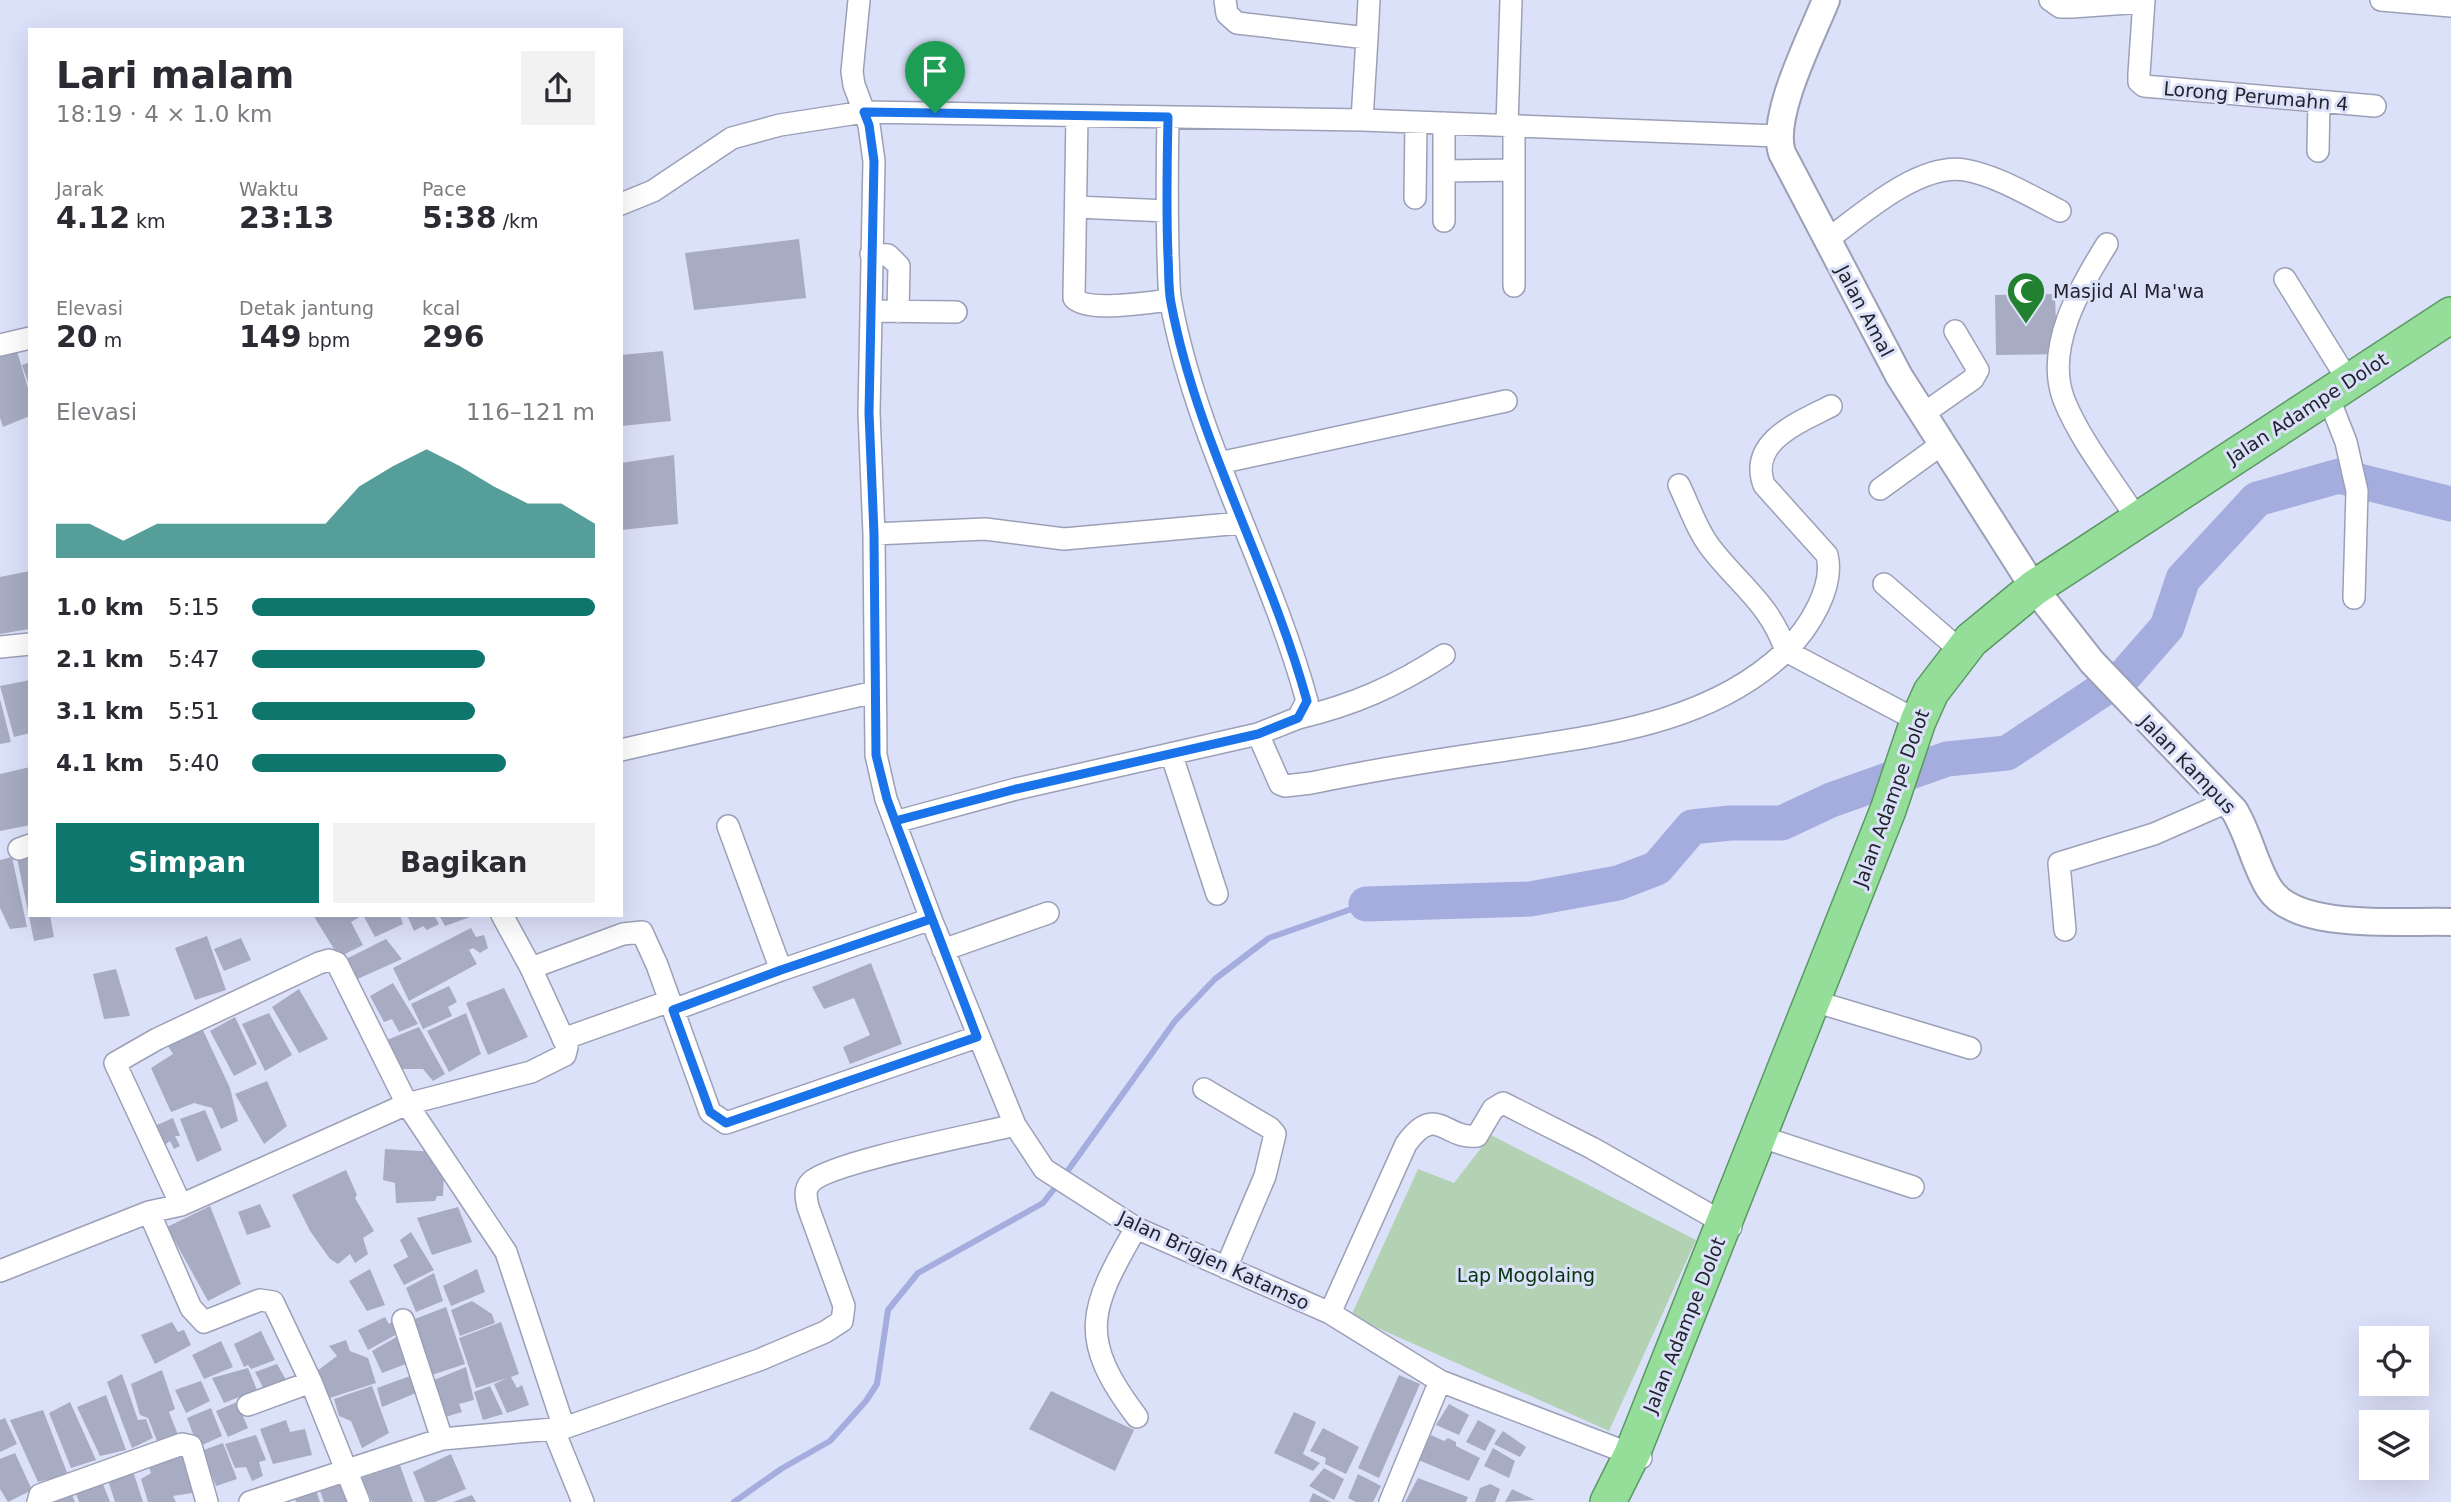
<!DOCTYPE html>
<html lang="id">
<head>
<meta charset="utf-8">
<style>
  body { margin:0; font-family:"DejaVu Sans",sans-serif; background:#f2f2f3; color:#2b2b33; height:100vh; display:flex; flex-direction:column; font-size:26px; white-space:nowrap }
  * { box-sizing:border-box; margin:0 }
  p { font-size:23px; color:#7c7c81 }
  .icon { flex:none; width:38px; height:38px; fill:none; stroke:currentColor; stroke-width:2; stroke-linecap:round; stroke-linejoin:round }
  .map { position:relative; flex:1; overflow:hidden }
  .panel { position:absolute; left:28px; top:28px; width:595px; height:889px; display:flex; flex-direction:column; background:#fff; border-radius:0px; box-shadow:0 7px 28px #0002 }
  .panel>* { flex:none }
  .tools { position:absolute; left:2359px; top:1326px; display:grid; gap:14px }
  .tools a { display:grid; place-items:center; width:70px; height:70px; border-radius:0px; background:#fff; box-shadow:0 7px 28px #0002; font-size:35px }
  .pin { position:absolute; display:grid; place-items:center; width:60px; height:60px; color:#fff; margin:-72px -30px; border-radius:50% 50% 50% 0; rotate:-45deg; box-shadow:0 0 7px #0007 }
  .pin .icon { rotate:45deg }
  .round { display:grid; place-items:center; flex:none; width:74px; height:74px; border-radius:0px; background:#f2f2f3 }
  .head { display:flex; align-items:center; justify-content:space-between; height:119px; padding:0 28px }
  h1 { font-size:38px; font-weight:600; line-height:52px }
  .metrics { display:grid; grid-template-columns:repeat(3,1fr); gap:10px; height:119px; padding:7px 28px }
  .metrics div { display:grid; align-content:center }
  .metrics b { font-size:30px; font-weight:600 }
  .metrics small { font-size:19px; font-weight:400 }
  .metrics p { font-size:19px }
  .chart { height:196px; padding:14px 28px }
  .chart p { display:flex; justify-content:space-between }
  .chart svg { width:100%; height:126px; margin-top:7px; fill:#0f766e; opacity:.7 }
  .cta { display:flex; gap:14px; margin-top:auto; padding:14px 28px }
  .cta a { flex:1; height:80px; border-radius:0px; background:#0f766e; color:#fff; font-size:28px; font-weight:600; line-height:80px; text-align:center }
  .cta a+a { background:#f2f2f3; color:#2b2b33 }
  ul { padding:0 28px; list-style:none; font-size:23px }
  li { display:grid; grid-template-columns:112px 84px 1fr; align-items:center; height:52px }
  li i { height:18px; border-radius:9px; background:#0f766e }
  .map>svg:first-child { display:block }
  .green { fill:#b3d2b4 }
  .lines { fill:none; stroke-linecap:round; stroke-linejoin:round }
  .stream { stroke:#a4addd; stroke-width:6 }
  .river { stroke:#a4addd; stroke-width:35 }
  .building { fill:#a7acc3 }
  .minor-casing { stroke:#9ca0b7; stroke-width:24 }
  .tertiary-casing { stroke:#9ca0b7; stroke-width:30 }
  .trunk-casing { stroke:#5b9863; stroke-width:38 }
  .minor { stroke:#fff; stroke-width:21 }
  .tertiary { stroke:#fff; stroke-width:26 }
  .trunk { stroke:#94de9a; stroke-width:35 }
  .route-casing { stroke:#fff; stroke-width:14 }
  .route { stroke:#1a73e8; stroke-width:9 }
  .labels { text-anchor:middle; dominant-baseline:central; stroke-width:6; stroke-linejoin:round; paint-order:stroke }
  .street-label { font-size:19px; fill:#22242d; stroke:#dce1fa }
  .poi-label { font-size:19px; fill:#22242d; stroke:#dce1fa; text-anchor:start }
  .park-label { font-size:19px; fill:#06330d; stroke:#dce1fa }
</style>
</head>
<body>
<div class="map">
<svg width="2451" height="1502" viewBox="0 0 2451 1502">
  <rect width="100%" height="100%" fill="#dce1fa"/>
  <path class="green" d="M1491,1135L1696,1240L1609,1431L1351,1316L1418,1169L1454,1183Z"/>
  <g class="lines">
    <path class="stream" d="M1064,1176L1175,1021L1215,979L1269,938L1366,904
      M734,1502L781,1469L830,1441L866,1401L877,1384L888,1310L918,1273L1043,1203L1058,1184"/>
    <path class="river" d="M1366,904L1530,899L1618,883L1657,868L1692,827L1730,823H1782L1831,800L1947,759L2007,753L2126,674L2167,627L2183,579L2257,499L2339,476L2451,504"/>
  </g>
  <path class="building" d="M799,239L806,298L694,310L685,253Z
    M2055,294L2057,354L1996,355L1995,295Z
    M17,351L30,395V416L3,427L0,418V357Z
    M663,351L671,421L621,426V355Z
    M30,362V385H29L22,365Z
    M674,455L678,524L621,530V463Z
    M30,571L29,629L0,634V577Z
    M30,680V733L14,737L0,686Z
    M0,699L11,742L0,744Z
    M30,767V825L0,831V774Z
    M30,855V915H50L54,937L34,941L17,858Z
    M12,857L27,927L10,929L0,908V860Z
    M313,915H400L403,924L375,937L363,915L351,922L363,945L339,957Z
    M407,915H434L439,924L427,930L423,926L414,931Z
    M439,915H473V916L445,926Z
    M471,928L476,937L484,935L488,948L480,953L473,948L469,950L477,964L409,1001L393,968Z
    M207,936L226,990L195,1000L175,948Z
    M241,938L251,960L224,971L214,949Z
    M386,939L402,959L353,981L342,961Z
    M871,963L902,1044L850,1064L843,1047L870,1035L854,998L824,1009L812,987Z
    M116,969L130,1016L104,1019L93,974Z
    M393,983L418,1024L399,1032L392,1019L384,1022L370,996Z
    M449,986L457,1002L448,1007L452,1016L423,1029L411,1004Z
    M504,988L528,1037L488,1055L466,1003Z
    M299,989L328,1039L299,1053L272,1007Z
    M269,1013L292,1055L265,1071L242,1024Z
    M466,1013L481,1054L449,1072L427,1031Z
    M235,1017L257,1064L234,1076L210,1031Z
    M200,1024L230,1088L238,1121L221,1129L212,1108L194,1103L171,1112L151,1068L173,1054L165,1041Z
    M419,1027L445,1074L433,1081L423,1069H397L382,1042Z
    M267,1081L287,1126L264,1144L235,1094Z
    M205,1110L222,1150L197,1162L180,1119Z
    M173,1118L180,1136H175L180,1146L174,1149L170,1141L166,1144L157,1142L150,1128Z
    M385,1149L438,1152L436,1170L444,1171L443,1196H437L435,1201L396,1203L395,1183L383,1180Z
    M346,1170L357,1195L355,1198L374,1231L363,1238L368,1254L355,1263L350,1254L338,1264L330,1259L310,1231L292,1195Z
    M260,1204L271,1227L247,1235L238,1212Z
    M210,1206L241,1284L208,1301L167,1227Z
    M458,1207L472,1242L432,1255L417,1218Z
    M411,1232L434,1270L404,1285L393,1265L408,1257L400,1240Z
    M370,1269L385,1305L367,1311L349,1281Z
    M477,1269L485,1292L451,1306L443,1286Z
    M434,1273L443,1301L416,1312L406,1288Z
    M472,1301L492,1314L495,1323L460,1336L451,1310Z
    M446,1307L465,1364L429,1376L407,1322Z
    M385,1317L389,1324L393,1321L399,1333L368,1350L358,1330Z
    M172,1322L178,1332L184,1330L191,1345L155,1364L141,1335Z
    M501,1322L519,1374L511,1377L517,1388L522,1385L529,1405L507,1413L494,1384L507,1378L476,1388L459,1338Z
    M261,1331L275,1360L251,1369L248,1365L244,1367L234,1344Z
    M400,1335L411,1362L382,1373L372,1351Z
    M346,1340L350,1351L368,1358L376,1383L330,1398L317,1371L337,1356L329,1346Z
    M221,1341L233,1367L204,1379L192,1355Z
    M277,1364L289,1385L266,1393L255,1372Z
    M466,1367L474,1400L459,1404L462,1412L442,1418L429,1382Z
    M248,1368L257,1390L224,1403L212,1378Z
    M162,1370L175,1409L169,1412L180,1440L159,1446L148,1418L140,1415L131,1384Z
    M122,1374L138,1420L146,1419L153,1438L132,1448L107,1382Z
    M1399,1375L1420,1384L1379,1478L1358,1468Z
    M410,1376L416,1393L382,1407L377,1388Z
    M201,1381L210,1401L186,1413L175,1390Z
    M372,1386L389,1433L362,1448L351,1421L339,1416L334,1399Z
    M490,1386L503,1414L483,1420L474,1392Z
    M1051,1391L1134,1430L1115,1471L1029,1429Z
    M106,1395L126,1450L100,1456L77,1407Z
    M70,1402L96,1460L71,1468L49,1413Z
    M237,1402L248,1428L228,1437L216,1411Z
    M1449,1404L1469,1415L1459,1435L1436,1425Z
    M211,1408L222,1436L198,1447L187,1418Z
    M43,1410L68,1475L38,1482L10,1420Z
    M1294,1412L1316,1422L1303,1454L1320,1463L1313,1471L1274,1453Z
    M5,1418L17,1444L0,1452V1420Z
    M286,1420L290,1432L305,1429L312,1455L273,1464L260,1429Z
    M1478,1420L1496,1430L1485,1451L1466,1442Z
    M1323,1428L1359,1447L1346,1474L1325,1464L1326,1458L1310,1451Z
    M1503,1431L1526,1447L1520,1457L1494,1444Z
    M256,1435L266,1460L259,1462L263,1476L252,1481L246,1467L235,1468L225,1444Z
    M1431,1435L1444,1441L1448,1438L1456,1442V1446L1480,1458L1469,1481L1416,1459Z
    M223,1443L237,1479L216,1486L201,1451Z
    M1493,1448L1515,1461L1509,1478L1484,1466Z
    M185,1451L198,1492L173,1496L176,1502H148L141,1479L151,1473L147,1461Z
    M15,1453L32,1490L8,1502L0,1489V1459Z
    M451,1454L466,1489L435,1502H425L413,1472Z
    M400,1465L413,1502H372L362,1478Z
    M1324,1468L1344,1479L1334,1500L1309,1486Z
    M133,1471L143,1502H115L107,1477Z
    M1358,1474L1381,1486L1373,1502H1356L1348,1498Z
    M1418,1478L1468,1497L1466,1502H1405Z
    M101,1479L110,1502H79L74,1488Z
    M342,1481L350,1502H324L319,1488Z
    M1490,1484L1500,1489L1495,1502H1475L1480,1488Z
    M1512,1489L1535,1500L1505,1502Z
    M70,1490L75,1502H48Z
    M316,1490L320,1502H296L295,1498Z
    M1313,1493L1331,1502H1309Z
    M472,1495L476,1502H453Z"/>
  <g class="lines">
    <g class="minor-casing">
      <path id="minor" d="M859,0L852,72L854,85L869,125L874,161L869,413L874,534L876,755L886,799L931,919L1015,1125L1044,1169L1136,1228L1330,1313L1440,1381L1641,1458
        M1225,0L1227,14L1237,23L1367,38L1362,120
        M2050,0L2060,7H2072L2143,2
        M2144,0L2139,74V82L2144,86L2375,106
        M2381,0L2451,6
        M1367,38L1369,0
        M1077,116L1074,298C1088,313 1149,302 1170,300
        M1507,126L1511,0
        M1514,126V286
        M2318,151L2319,101
        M1444,171L1514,170
        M1415,198L1416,122
        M621,204L653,191L732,138L780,125L864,112L1362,120L1778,136
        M1076,207L1167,211
        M1444,221V123
        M1827,240C1862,214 1920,162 1965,170C1998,176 2030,196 2060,211
        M2107,244C2080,287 2044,348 2064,400C2081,442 2113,481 2137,519
        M871,254L888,255L899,266L898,312
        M2285,279L2349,382
        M871,311L956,312
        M0,345L30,338
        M2333,409L2346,442L2357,491L2354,598
        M1923,414L1973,379L1978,370L1955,331
        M1219,463L1506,401
        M1679,485C1690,508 1698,533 1714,552C1743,588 1770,605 1786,651C1808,629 1835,588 1827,555L1764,485C1748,441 1800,422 1831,406
        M1880,489L1942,444
        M874,534L985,529L1064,539L1241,523
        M1884,584L1961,651
        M0,647L30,644
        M1298,718C1354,705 1396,686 1444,655
        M1258,734L1280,784L1285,786L1311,783C1373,770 1436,760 1499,751C1599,735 1709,725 1786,651L1918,721
        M621,750L875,692
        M1172,756L1217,894
        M895,822L1016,789L1258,734L1298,718L1307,701C1270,566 1197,442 1171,303C1168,288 1169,271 1168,256C1167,209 1167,163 1168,117
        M728,826L781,970
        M19,849L30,845
        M2065,930L2059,863L2154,834L2227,802
        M943,950L1048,913
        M531,968L623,934L642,932L657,965L710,1112L726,1123L977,1037
        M1827,1005L1970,1048
        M673,1010L781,970L931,919
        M563,1039L670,1001
        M1204,1089L1270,1128L1275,1134L1265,1176L1226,1268
        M1774,1141L1913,1187
        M181,1205L115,1063L157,1039L319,963L329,960L337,963L407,1104L506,1252L564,1428
        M149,1212L191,1308L204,1322L260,1300L273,1302L311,1382L359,1502
        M1136,1228C1089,1309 1077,1338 1137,1417
        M0,1271L149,1212L181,1205L407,1104L531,1072L565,1055L567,1047L531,968L502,915
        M1330,1313L1406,1144C1436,1102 1445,1140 1477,1136L1493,1109L1503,1103L1592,1148L1731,1227
        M403,1320L442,1439
        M248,1405L311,1382
        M554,1431L583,1502
        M38,1502L40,1495L182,1444L191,1446L207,1502
        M250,1502L442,1439L564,1428L759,1360L825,1332L842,1321L844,1306L808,1207C806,1198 804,1189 811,1182C831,1162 979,1134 1015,1125
        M1390,1502L1440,1381"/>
    </g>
    <g class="tertiary-casing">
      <path id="tertiary" d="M1826,0C1811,38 1770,116 1782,153L1899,376L2034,588L2092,662L2234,810C2249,834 2254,864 2269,888C2296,932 2403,920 2451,922"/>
    </g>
    <g class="trunk-casing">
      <path id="trunk" d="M1608,1502L1632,1454L1888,810L1918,721L1931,692L1971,640L2034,588L2451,315"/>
    </g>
    <use href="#minor" class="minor"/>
    <use href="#tertiary" class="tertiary"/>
    <use href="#trunk" class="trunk"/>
  </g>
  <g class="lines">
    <g class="route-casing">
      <path id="route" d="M935,113L864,112L869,125L874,161L869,413L874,534L876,755L887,799L931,919L781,970L673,1010L710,1112L726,1123L977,1037L895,821L1016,789L1258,734L1298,718L1307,701C1270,566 1197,442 1171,303C1168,288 1169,271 1168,256C1166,209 1167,163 1168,117L935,113"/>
    </g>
    <use href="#route" class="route"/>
  </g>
  <defs>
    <g id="mosque-pin" transform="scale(2.0125)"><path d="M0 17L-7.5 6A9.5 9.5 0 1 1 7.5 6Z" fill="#228031" stroke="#dce1fa"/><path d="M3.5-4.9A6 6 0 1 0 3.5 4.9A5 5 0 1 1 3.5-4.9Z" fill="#fff"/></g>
  </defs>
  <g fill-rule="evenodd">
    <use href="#mosque-pin" x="2026" y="291"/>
  </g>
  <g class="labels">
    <g class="street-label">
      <text transform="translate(2256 96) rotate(5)">Lorong Perumahn 4</text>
      <text transform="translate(1865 311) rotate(62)">Jalan Amal</text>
      <text transform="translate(2307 408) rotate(-33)">Jalan Adampe Dolot</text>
      <text transform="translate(2188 764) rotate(46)">Jalan Kampus</text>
      <text transform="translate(1891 798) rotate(-70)">Jalan Adampe Dolot</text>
      <text transform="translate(1214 1260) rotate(25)">Jalan Brigjen Katamso</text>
      <text transform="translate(1684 1325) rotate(-68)">Jalan Adampe Dolot</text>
    </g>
    <g class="poi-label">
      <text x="2053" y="291">Masjid Al Ma'wa</text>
    </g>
    <g class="park-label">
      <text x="1526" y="1275">Lap Mogolaing</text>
    </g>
  </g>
</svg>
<div class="tools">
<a><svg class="icon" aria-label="locate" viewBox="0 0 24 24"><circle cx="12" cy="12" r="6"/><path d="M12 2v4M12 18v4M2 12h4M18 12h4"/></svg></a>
<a><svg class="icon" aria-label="layers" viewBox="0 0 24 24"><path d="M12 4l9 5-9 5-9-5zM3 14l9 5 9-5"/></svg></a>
</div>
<div class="pin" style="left:935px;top:113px;background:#1e9e55"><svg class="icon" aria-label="arrive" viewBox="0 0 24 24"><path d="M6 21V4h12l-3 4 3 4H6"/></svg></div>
<section class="panel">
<div class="head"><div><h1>Lari malam</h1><p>18:19 · 4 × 1.0 km</p></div><a class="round"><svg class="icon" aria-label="share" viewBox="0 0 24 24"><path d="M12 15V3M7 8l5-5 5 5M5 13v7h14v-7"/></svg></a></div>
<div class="metrics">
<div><p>Jarak</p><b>4.12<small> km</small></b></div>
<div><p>Waktu</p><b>23:13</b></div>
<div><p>Pace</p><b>5:38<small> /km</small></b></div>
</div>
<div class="metrics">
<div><p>Elevasi</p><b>20<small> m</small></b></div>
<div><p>Detak jantung</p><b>149<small> bpm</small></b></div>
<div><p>kcal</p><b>296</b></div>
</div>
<div class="chart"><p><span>Elevasi</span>116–121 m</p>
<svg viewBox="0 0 160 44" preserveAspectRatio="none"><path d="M0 44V32L10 32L20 38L30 32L40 32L50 32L60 32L70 32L80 32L90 19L100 12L110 6L120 12L130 19L140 25L150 25L160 32V44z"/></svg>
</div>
<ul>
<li><b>1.0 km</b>5:15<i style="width:100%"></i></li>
<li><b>2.1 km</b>5:47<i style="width:68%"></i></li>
<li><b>3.1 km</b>5:51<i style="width:65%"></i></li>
<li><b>4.1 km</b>5:40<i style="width:74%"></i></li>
</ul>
<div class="cta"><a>Simpan</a><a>Bagikan</a></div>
</section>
</div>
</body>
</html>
